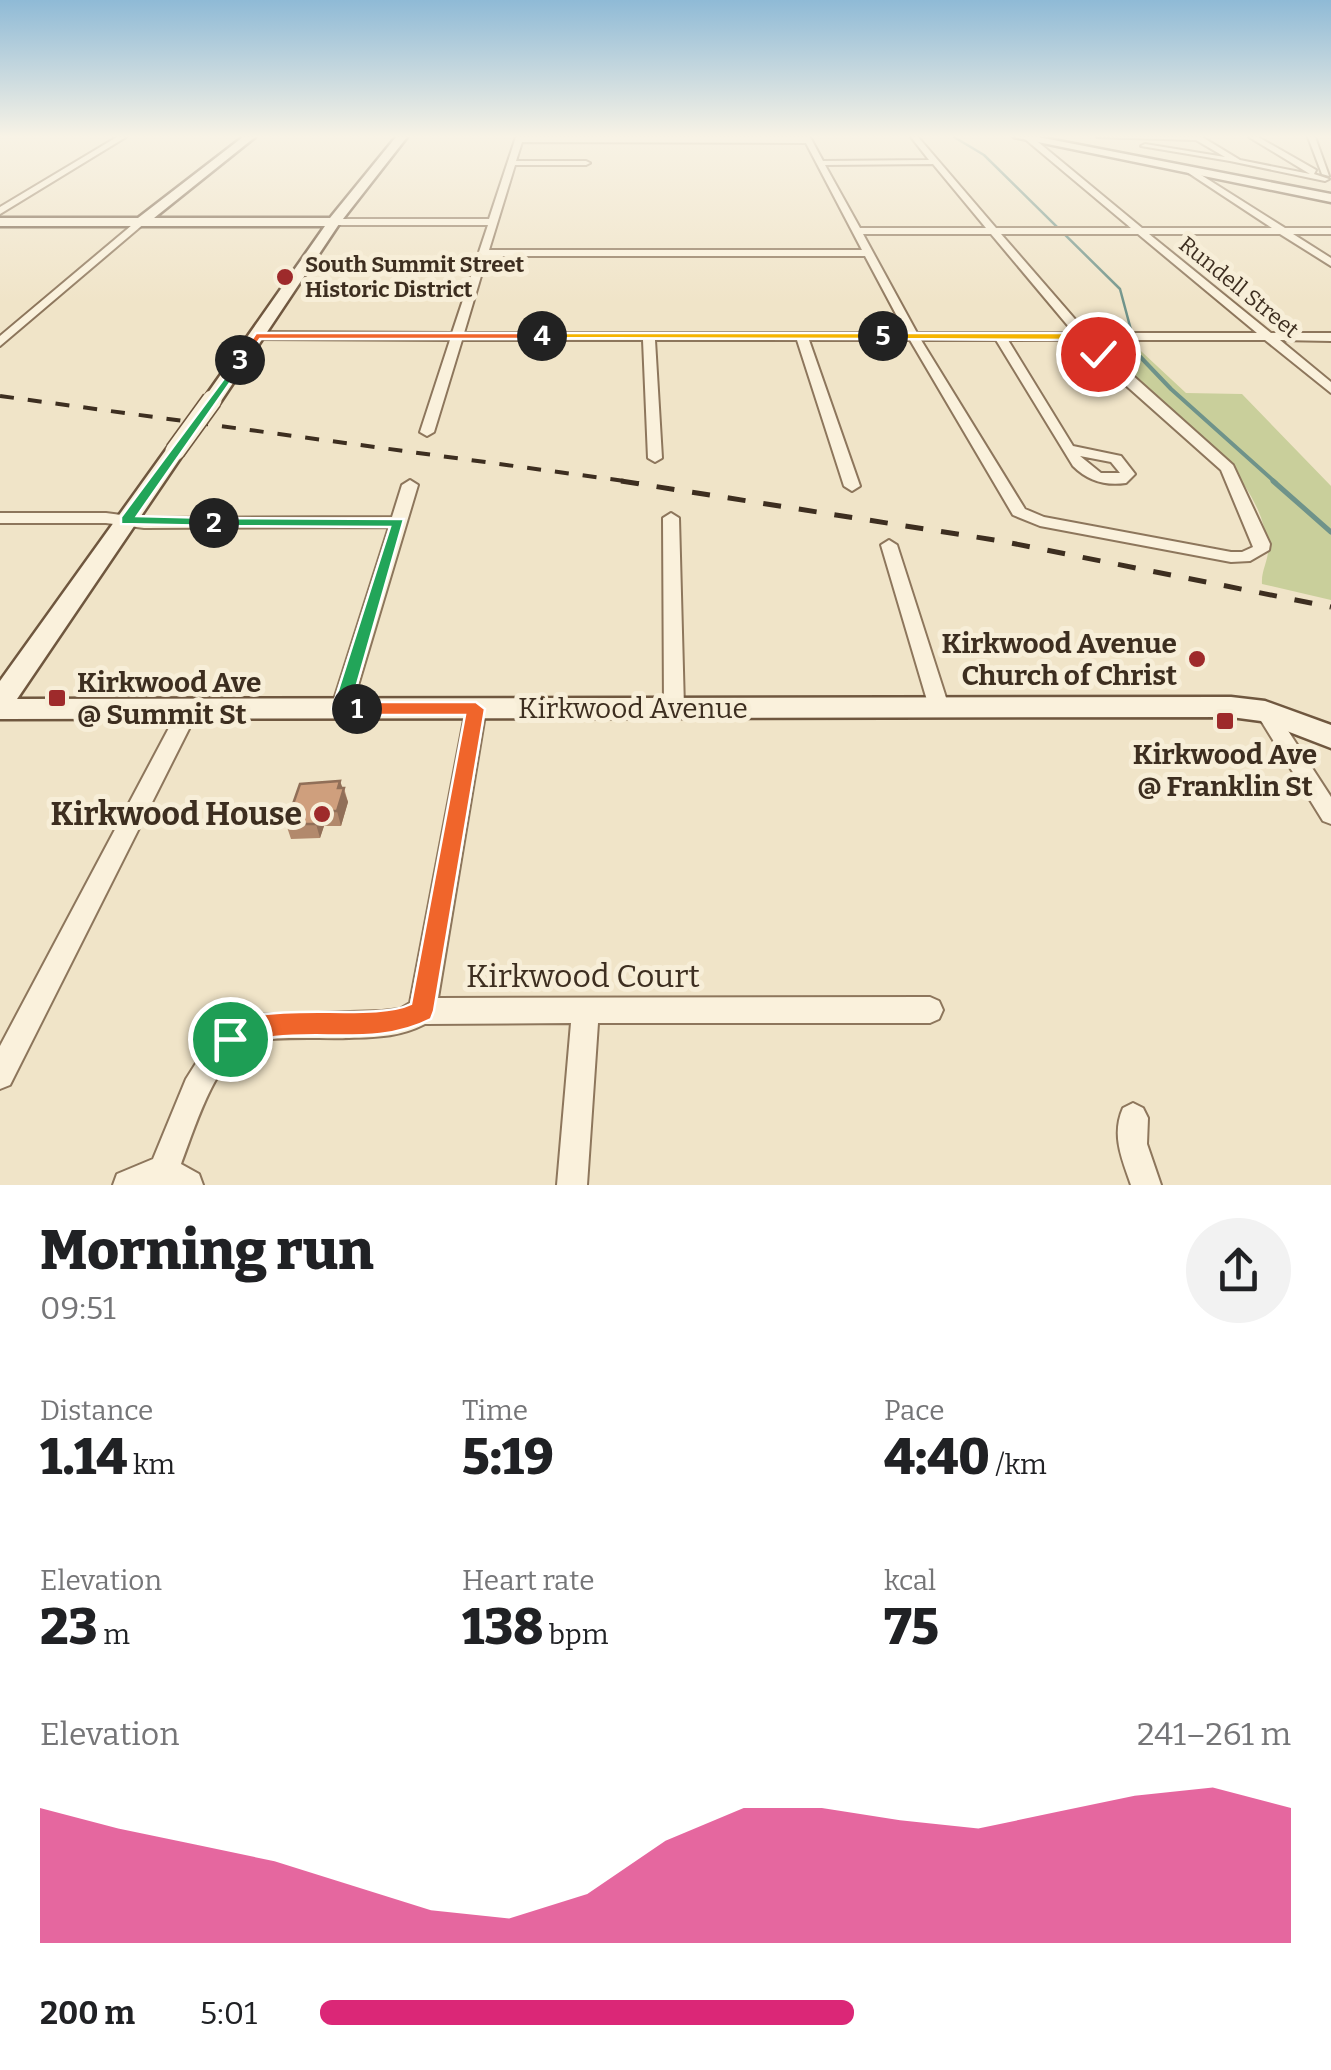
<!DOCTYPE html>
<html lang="en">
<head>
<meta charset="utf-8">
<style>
  body { margin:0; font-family:Bitter,serif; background:#f2f2f2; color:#202124; height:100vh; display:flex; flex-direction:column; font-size:38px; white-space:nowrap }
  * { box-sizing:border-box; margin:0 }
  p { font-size:32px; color:#757577 }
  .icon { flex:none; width:55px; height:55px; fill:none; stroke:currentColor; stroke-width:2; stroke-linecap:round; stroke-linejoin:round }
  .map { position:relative; height:1185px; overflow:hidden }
  .panel { display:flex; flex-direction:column; background:#fff; flex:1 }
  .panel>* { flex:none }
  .pin { position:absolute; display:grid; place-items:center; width:85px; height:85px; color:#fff; margin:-42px; border:5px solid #fff; border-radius:50%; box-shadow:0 2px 10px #0007 }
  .km { position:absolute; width:50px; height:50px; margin:-25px; border-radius:50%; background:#222; color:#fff; font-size:28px; line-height:50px; text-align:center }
  .round { display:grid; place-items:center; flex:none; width:105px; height:105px; border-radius:52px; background:#f2f2f2 }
  .headline { display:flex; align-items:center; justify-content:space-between; height:170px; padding:0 40px }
  h1 { font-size:55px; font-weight:800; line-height:75px }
  .metrics { display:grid; grid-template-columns:repeat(3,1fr); gap:15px; height:170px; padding:10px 40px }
  .metrics div { display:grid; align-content:center }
  .metrics b { font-size:50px; font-weight:800 }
  .metrics small { font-size:28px; font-weight:400 }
  .metrics p { font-size:28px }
  .chart { height:280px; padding:20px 40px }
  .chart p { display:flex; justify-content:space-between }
  .chart svg { width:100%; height:180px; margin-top:10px; fill:#db2777; opacity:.7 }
  ul { padding:0 40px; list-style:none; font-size:32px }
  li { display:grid; grid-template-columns:160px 120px 1fr; align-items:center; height:75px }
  li i { height:25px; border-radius:12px; background:#db2777 }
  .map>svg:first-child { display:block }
  .green { fill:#c9cf9b }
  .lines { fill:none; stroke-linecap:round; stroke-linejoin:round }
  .stream-far2 { stroke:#6f938a; stroke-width:2.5 }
  .stream-far1 { stroke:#6f938a; stroke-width:4 }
  .stream { stroke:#6f938a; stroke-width:5 }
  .street-casing { stroke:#8d765c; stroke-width:4 }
  .secondary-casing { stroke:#6f573f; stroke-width:5 }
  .street { fill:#faf1dc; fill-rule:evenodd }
  .secondary { fill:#faf1dc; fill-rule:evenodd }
  .rail-far1 { stroke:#3d2e20; stroke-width:4; stroke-dasharray:14 14; stroke-linecap:butt }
  .rail { stroke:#3d2e20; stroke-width:5; stroke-dasharray:18 18; stroke-linecap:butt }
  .secondary-bridge-casing { stroke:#6f573f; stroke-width:22; stroke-linecap:butt }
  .secondary-bridge { stroke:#faf1dc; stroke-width:19 }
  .wall { fill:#b2896c }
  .shaded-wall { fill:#916f58 }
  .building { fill:#cf9f7d; stroke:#916f58; stroke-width:2.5 }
  .split-1 { fill:#f0652b; stroke:#fff; stroke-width:2.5 }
  .split-2 { fill:#22a559; stroke:#fff; stroke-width:2.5 }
  .split-3 { fill:#22a559; stroke:#fff; stroke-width:2.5 }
  .split-4 { fill:#f0652b; stroke:#fff; stroke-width:2.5 }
  .split-5 { fill:#f5b400; stroke:#fff; stroke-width:2.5 }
  .split-6 { fill:#f5b400; stroke:#fff; stroke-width:2.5 }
  .poi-dot { fill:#9e2a2b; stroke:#f7eed8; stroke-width:4 }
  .labels { text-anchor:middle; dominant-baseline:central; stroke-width:10; stroke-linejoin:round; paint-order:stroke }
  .far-poi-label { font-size:22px; font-weight:bold; fill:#3d2e20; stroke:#f7eed8; text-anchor:start }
  .far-street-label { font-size:22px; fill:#3d2e20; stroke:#f7eed8 }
  .poi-label { font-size:28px; font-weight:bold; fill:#3d2e20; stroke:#f7eed8; text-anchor:end }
  .street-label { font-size:28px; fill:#3d2e20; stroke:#f7eed8 }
  .near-poi-label { font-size:32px; font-weight:bold; fill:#3d2e20; stroke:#f7eed8; text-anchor:end }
  .near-street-label { font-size:32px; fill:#3d2e20; stroke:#f7eed8 }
</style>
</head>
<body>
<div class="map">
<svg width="1331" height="1185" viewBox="0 0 1331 1185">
  <rect width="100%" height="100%" fill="#f0e4c8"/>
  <path class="green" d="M1093,339H1128L1186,393L1242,394L1331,486V600L1262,584C1261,570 1269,560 1268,548C1258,452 1147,407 1093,339Z"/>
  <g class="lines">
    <path class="stream-far2" d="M954,137L984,155L1120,289L1131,330"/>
    <path class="stream-far1" d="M1128,344L1171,389L1276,483"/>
    <path class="stream" d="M1273,481L1331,532"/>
    <g class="street-casing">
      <path id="street" d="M117,137H126L0,214V207Z
        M516,137H810L823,161L929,160L911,137H918L996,228H1131L1025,139L1032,137L1142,228H1272L1187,172L1190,168L1285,228H1331V234H1293L1331,258V266L1280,234H1149L1271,333H1331V341L1280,340L1331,382V393L1265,340H1093L1233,465L1270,544L1269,550L1250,561L1231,562L1040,526L1013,515L910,340H809L860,486L852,491L844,486L797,340H655L662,458L655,462L648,458L643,340H462L434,432L427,436L420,432L450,340L252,339L250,336L256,332L452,333L488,225H334L329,222L334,219H489ZM522,142L806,143L862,250H489L515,165H586L590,163L586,161H516ZM933,164L986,228H860L825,165ZM863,234H991L1074,333H917ZM1001,234H1138L1257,333H1087ZM487,256H865L906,333H464ZM921,340H996L1073,466C1088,481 1106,486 1126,483L1135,474L1121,456L1073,446L1008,340H1080L1094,357L1221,470L1253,547L1242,552H1231L1044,517L1025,509ZM1080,456L1111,462L1120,473H1101Z
        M1097,137H1202L1240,160L1310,174L1249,137H1258L1316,170L1314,174L1329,179L1325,181L1230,161L1141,146L1145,144L1225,157L1196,140Z
        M1308,137H1315L1329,176L1322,174Z
        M138,220L146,222L0,346V336Z
        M410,480L418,485L351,709L348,714H334L331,709L389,527L144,528L106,523H0V513H106L144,518L392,517L402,485Z
        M671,513L679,518L684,708L681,713H667L664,708L663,518Z
        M889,540L897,545L949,707L946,712H932L929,707L881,545Z
        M189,702L196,704L199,709L10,1085L0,1089V1046L179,709L182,704Z
        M476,702L483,704L486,709L438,998L930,997L939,1001L943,1010L939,1019L930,1023H598L587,1185H557L571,1023L425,1024C400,1037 377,1037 349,1038C325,1039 278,1036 256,1041C217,1050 194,1131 181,1164L199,1174L203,1185H113L117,1174L153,1159L186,1079L210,1041L226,1028L253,1015L382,1011L400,1009L410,1003L466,709L469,704Z
        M1265,704L1272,706L1331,797V824L1323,821L1255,711L1258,706Z
        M1133,1103L1143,1108L1148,1118L1147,1144L1161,1185H1131C1122,1159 1111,1135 1123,1108Z"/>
    </g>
    <g class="secondary-casing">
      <path id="secondary" d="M243,137H255L154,218H330L396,137H407L339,224L219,404L212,406L203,400L325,226H0V218H138Z
        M1014,137H1038L1331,194V202Z
        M175,445L185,451L17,699L1231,697L1265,701L1331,725V748L1261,721L1231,717L0,719V681L168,447Z"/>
    </g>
    <use href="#street" class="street"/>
    <use href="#secondary" class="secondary"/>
    <path class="rail-far1" d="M0,396L639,483"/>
    <path class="rail" d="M621,481L1001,541L1331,607"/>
    <g class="secondary-bridge-casing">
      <path id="secondary-bridge" d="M175,451L212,400"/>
    </g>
    <use href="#secondary-bridge" class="secondary-bridge"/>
  </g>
  <path class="wall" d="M342,788H344L348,802L341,826H324L320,838L291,839L286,824Z"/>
  <path class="shaded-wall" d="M340,781L348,802L341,826L337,811L338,788Z
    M320,811L324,826L320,838L316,824Z"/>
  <path class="building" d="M340,781L338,788H344L337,811H320L316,824H286L300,784Z"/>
  <linearGradient id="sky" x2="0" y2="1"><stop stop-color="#8fbad6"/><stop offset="0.45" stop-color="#f8f3e6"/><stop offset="1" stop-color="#f8f3e6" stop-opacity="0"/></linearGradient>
  <rect width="1331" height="303" fill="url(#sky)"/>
  <path class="split-1" d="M357,702H476L485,709L434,1011L431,1019C380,1045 329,1031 275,1037C258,1039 245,1045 230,1051L221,1048L218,1039C238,992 368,1025 411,1004L465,715H357L347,709Z"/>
  <path class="split-2" d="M214,518L404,519L352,702L363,704V713L341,715L332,709L390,527L209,526V519Z"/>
  <path class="split-3" d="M240,357L246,360L137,516L214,518L219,519V526L121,524V517Z"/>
  <path class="split-4" d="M256,333H542L547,336L542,339H260L244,362H236Z"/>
  <path class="split-5" d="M542,333H883L888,336L883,339L538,338Z"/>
  <path class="split-6" d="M1084,333L1102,356H1094L1081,340L883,339L877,336L883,333Z"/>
  <g class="poi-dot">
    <circle cx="285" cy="277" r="10"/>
    <circle cx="1197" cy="659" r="10"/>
    <rect x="47" y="688" width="20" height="20" rx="5"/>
    <rect x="1215" y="711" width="20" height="20" rx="5"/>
    <circle cx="322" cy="814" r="10"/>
  </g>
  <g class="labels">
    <g class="far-poi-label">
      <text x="305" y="264">South Summit Street<tspan x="305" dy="25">Historic District</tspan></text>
    </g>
    <g class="far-street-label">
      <text transform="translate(1239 287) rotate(39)">Rundell Street</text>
    </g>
    <g class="poi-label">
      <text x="1177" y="643">Kirkwood Avenue<tspan x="1177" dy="32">Church of Christ</tspan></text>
      <text x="77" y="682" text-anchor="start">Kirkwood Ave<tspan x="77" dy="32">@ Summit St</tspan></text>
      <text x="1225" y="754" text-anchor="middle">Kirkwood Ave<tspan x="1225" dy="32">@ Franklin St</tspan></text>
    </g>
    <g class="street-label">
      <text x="633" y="708">Kirkwood Avenue</text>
    </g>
    <g class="near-poi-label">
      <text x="302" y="814">Kirkwood House</text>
    </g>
    <g class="near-street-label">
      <text x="583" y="976">Kirkwood Court</text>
    </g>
  </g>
</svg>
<div class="pin" style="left:230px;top:1039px;background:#1e9e55"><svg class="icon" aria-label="arrive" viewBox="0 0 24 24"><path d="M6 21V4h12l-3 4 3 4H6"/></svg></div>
<div class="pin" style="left:1098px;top:354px;background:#d93025"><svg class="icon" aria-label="check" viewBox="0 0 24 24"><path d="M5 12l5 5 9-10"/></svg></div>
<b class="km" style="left:357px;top:709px">1</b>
<b class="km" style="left:214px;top:523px">2</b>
<b class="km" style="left:240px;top:360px">3</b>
<b class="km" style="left:542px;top:336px">4</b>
<b class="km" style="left:883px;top:336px">5</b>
</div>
<section class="panel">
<div class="headline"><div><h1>Morning run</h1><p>09:51</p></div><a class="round"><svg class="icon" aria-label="share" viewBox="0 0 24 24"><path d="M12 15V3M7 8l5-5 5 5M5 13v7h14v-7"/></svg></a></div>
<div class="metrics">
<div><p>Distance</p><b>1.14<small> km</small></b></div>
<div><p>Time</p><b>5:19</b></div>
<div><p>Pace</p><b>4:40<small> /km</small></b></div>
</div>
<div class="metrics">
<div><p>Elevation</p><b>23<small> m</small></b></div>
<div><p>Heart rate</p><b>138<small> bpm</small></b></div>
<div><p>kcal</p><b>75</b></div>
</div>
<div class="chart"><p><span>Elevation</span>241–261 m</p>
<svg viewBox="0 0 160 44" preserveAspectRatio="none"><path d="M0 44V11L10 16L20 20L30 24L40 30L50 36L60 38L70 32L80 19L90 11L100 11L110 14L120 16L130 12L140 8L150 6L160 11V44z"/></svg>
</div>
<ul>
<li><b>200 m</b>5:01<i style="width:55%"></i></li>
</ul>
</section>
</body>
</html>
